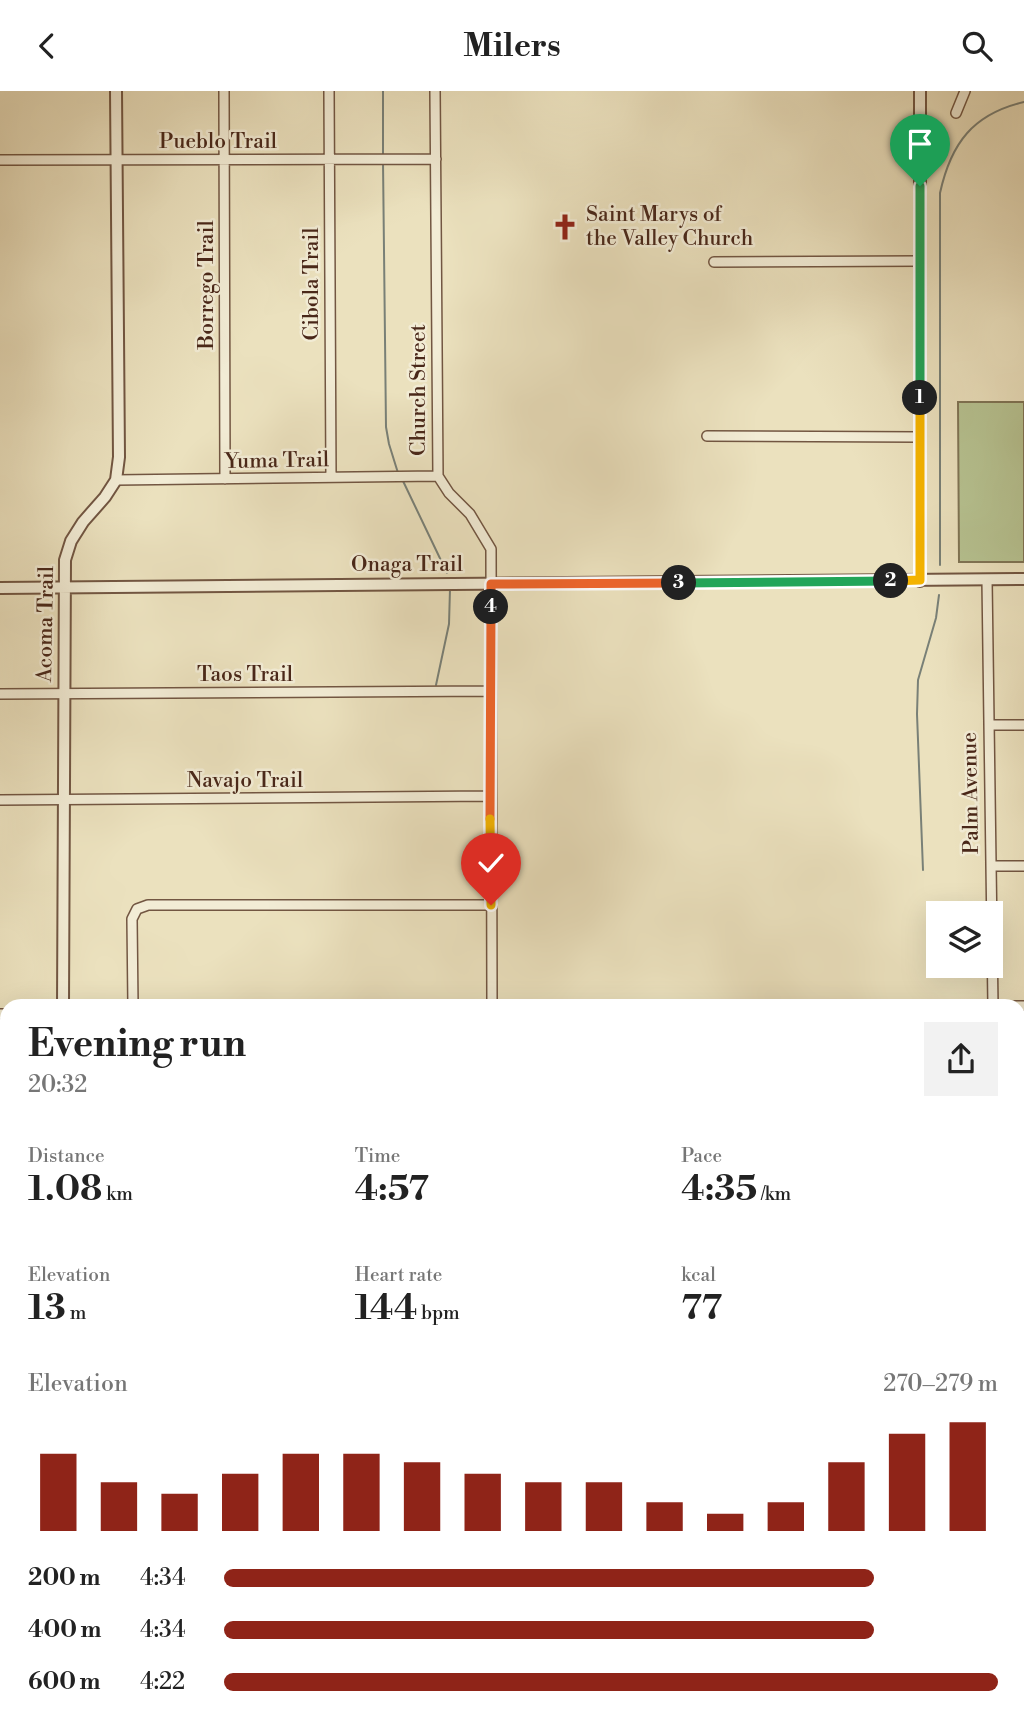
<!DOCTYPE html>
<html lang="en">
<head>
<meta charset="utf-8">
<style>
  body { margin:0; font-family:"Libre Bodoni",serif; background:#f2f2f2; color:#222; height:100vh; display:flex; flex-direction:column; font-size:26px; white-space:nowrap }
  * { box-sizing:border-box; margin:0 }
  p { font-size:23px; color:#767676 }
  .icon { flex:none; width:38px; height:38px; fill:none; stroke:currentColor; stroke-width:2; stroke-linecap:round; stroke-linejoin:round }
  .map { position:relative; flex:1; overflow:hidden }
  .panel { position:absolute; left:0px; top:908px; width:1026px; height:726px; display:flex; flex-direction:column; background:#fff; border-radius:21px 21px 0 0; box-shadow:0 7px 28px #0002 }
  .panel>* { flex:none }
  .fabs { position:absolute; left:926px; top:810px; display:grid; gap:14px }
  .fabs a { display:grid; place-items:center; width:77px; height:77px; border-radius:0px; background:#fff; box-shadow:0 7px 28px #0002; font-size:35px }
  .pin { position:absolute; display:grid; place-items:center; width:60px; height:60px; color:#fff; margin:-72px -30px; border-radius:50% 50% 50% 0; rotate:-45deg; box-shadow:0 0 7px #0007 }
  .pin .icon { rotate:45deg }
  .km { position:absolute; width:35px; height:35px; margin:-18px; border-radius:50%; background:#222; color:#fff; font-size:19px; line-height:35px; text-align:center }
  .round { display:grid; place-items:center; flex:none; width:74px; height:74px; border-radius:0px; background:#f2f2f2 }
  .head { display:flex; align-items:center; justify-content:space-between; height:119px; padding:0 28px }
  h1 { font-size:38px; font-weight:700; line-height:52px }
  .figures { display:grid; grid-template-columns:repeat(3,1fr); gap:10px; height:119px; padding:7px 28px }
  .figures div { display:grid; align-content:center }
  .figures b { font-size:35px; font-weight:700 }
  .figures small { font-size:19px; font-weight:400 }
  .figures p { font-size:19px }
  .chart { height:196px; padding:14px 28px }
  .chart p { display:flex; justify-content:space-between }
  .chart svg { width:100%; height:126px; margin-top:7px; stroke:#8f2418; stroke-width:6 }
  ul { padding:0 28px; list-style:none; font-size:23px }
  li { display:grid; grid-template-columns:112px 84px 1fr; align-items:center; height:52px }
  li i { height:18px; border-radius:9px; background:#8f2418 }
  header { display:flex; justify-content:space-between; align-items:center; height:91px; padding:0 28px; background:#fff; font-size:32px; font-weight:700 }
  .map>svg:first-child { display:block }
  .green { fill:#b7c392; stroke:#807556; stroke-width:2 }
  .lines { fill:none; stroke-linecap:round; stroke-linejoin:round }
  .stream { stroke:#798077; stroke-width:2 }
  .minor-casing { stroke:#725642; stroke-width:12 }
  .tertiary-casing { stroke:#725642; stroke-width:14 }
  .minor { stroke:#f2ecd5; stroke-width:9 }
  .tertiary { stroke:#f2ecd5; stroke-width:10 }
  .split-1-casing { stroke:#fff; stroke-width:14 }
  .split-2-casing { stroke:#fff; stroke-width:14 }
  .split-3-casing { stroke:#fff; stroke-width:14 }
  .split-4-casing { stroke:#fff; stroke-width:14 }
  .split-5-casing { stroke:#fff; stroke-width:14 }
  .split-6-casing { stroke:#fff; stroke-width:14 }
  .split-1 { stroke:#22a559; stroke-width:9 }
  .split-2 { stroke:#f5b400; stroke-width:9 }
  .split-3 { stroke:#22a559; stroke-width:9 }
  .split-4 { stroke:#f0652b; stroke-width:9 }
  .split-5 { stroke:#f0652b; stroke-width:9 }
  .split-6 { stroke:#f5b400; stroke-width:9 }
  .labels { text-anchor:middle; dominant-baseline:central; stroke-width:5; stroke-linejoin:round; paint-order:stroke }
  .street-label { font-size:21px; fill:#492719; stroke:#f2ecd5 }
  .poi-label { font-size:21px; fill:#492719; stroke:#f2ecd5; text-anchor:start }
</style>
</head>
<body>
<header><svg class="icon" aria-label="back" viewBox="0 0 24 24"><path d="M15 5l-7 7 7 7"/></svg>Milers<svg class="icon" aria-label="search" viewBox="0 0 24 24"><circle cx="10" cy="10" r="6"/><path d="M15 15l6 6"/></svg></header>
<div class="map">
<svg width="1024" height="1634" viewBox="0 0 1024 1634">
  <rect width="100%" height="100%" fill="#ebe1be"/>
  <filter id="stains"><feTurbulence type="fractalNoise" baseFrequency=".00286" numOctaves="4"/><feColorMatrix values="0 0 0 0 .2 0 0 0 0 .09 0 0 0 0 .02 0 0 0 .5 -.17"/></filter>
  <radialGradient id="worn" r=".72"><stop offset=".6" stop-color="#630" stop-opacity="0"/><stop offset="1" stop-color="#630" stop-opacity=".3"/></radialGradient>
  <path class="green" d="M958,311H1024V471H959Z"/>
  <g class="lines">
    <path class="stream" d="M383,0V65
      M383,71L386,336L389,353L398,382
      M403,390L447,482
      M940,474V102C951,52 973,23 1024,11
      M436,594L449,533L450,498
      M923,779L917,623L918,589L936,527L939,504"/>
    <g class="minor-casing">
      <path id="minor" d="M224,0L225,388
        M329,0L331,386
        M435,0L438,385L449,402L470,423L491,458L492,915
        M956,22L965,0
        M0,69L436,68
        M714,171L921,170
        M707,345L920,346
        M116,389L438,385
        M987,489L993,915
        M0,603L491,600
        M989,634H1024
        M0,709L490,705
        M992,775H1024
        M133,915L132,828L137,818L148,814H491
        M1015,915H1024
        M0,923H7
        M1018,1054H1024
        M1018,1194H1024
        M0,1242H7
        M1018,1471L1024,1470
        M1018,1597H1024
        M63,1628V1634
        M432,1628L433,1634
        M620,1628V1634
        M711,1634V1628"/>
    </g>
    <g class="tertiary-casing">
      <path id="tertiary" d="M920,490V0
        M0,497L1024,488
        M63,915L65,469L71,450L83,431L105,406L116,389L119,366L116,0
        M1018,1338H1024"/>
    </g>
    <use href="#minor" class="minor"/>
    <use href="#tertiary" class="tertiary"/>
  </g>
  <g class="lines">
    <g class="split-1-casing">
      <path id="split-1" d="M920,307V95"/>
    </g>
    <g class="split-2-casing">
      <path id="split-2" d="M891,490L920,489V307"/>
    </g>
    <g class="split-3-casing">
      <path id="split-3" d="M679,492L891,490"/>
    </g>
    <g class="split-4-casing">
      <path id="split-4" d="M491,516V493L679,492"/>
    </g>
    <g class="split-5-casing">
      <path id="split-5" d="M490,728L491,516"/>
    </g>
    <g class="split-6-casing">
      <path id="split-6" d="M490,728L491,814"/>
    </g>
    <use href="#split-1" class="split-1"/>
    <use href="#split-2" class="split-2"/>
    <use href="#split-3" class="split-3"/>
    <use href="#split-4" class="split-4"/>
    <use href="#split-5" class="split-5"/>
    <use href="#split-6" class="split-6"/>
  </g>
  <defs>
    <g id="church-bare" transform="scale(2.1)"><path d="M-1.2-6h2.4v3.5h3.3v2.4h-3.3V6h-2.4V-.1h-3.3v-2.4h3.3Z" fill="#8f2418" stroke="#f2ecd5" stroke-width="2.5" paint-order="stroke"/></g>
  </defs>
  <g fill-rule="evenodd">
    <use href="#church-bare" x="565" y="136"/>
  </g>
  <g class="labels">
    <g class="street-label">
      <text x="218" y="51">Pueblo Trail</text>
      <text transform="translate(312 193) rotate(-90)">Cibola Trail</text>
      <text transform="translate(207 194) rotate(-90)">Borrego Trail</text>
      <text transform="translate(419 299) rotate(-90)">Church Street</text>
      <text transform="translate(277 370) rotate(-1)">Yuma Trail</text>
      <text x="407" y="474">Onaga Trail</text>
      <text transform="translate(46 533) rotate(-89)">Acoma Trail</text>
      <text x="245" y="584">Taos Trail</text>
      <text x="245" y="690">Navajo Trail</text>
      <text transform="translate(971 702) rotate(-91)">Palm Avenue</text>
    </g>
    <g class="poi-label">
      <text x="586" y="124">Saint Marys of<tspan x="586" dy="24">the Valley Church</tspan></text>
    </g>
  </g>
  <rect width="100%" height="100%" filter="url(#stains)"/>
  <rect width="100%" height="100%" fill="url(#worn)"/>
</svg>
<div class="fabs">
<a><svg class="icon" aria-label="layers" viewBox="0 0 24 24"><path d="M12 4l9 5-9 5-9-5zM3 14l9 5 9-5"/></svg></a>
</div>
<div class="pin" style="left:920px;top:95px;background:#1e9e55"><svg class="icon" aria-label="arrive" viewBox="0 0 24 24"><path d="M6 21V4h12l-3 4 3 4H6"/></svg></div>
<div class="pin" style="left:491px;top:814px;background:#d93025"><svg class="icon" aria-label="check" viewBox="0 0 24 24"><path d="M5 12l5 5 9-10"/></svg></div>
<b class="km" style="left:920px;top:307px">1</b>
<b class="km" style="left:891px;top:490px">2</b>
<b class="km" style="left:679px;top:492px">3</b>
<b class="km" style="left:491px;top:516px">4</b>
<section class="panel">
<div class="head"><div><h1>Evening run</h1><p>20:32</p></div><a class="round"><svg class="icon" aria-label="share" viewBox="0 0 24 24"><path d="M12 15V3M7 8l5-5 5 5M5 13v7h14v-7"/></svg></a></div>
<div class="figures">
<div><p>Distance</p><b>1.08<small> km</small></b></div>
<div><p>Time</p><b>4:57</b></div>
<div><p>Pace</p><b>4:35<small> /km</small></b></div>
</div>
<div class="figures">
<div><p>Elevation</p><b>13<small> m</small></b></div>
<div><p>Heart rate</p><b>144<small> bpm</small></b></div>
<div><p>kcal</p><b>77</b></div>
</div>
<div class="chart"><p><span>Elevation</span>270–279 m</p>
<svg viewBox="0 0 160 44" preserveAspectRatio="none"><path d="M5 44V17M15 44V27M25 44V31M35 44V24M45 44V17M55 44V17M65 44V20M75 44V24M85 44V27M95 44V27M105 44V34M115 44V38M125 44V34M135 44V20M145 44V10M155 44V6"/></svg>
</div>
<ul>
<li><b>200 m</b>4:34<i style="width:84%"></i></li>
<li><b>400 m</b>4:34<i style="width:84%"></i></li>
<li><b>600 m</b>4:22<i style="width:100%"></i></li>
</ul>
</section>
</div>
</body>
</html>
